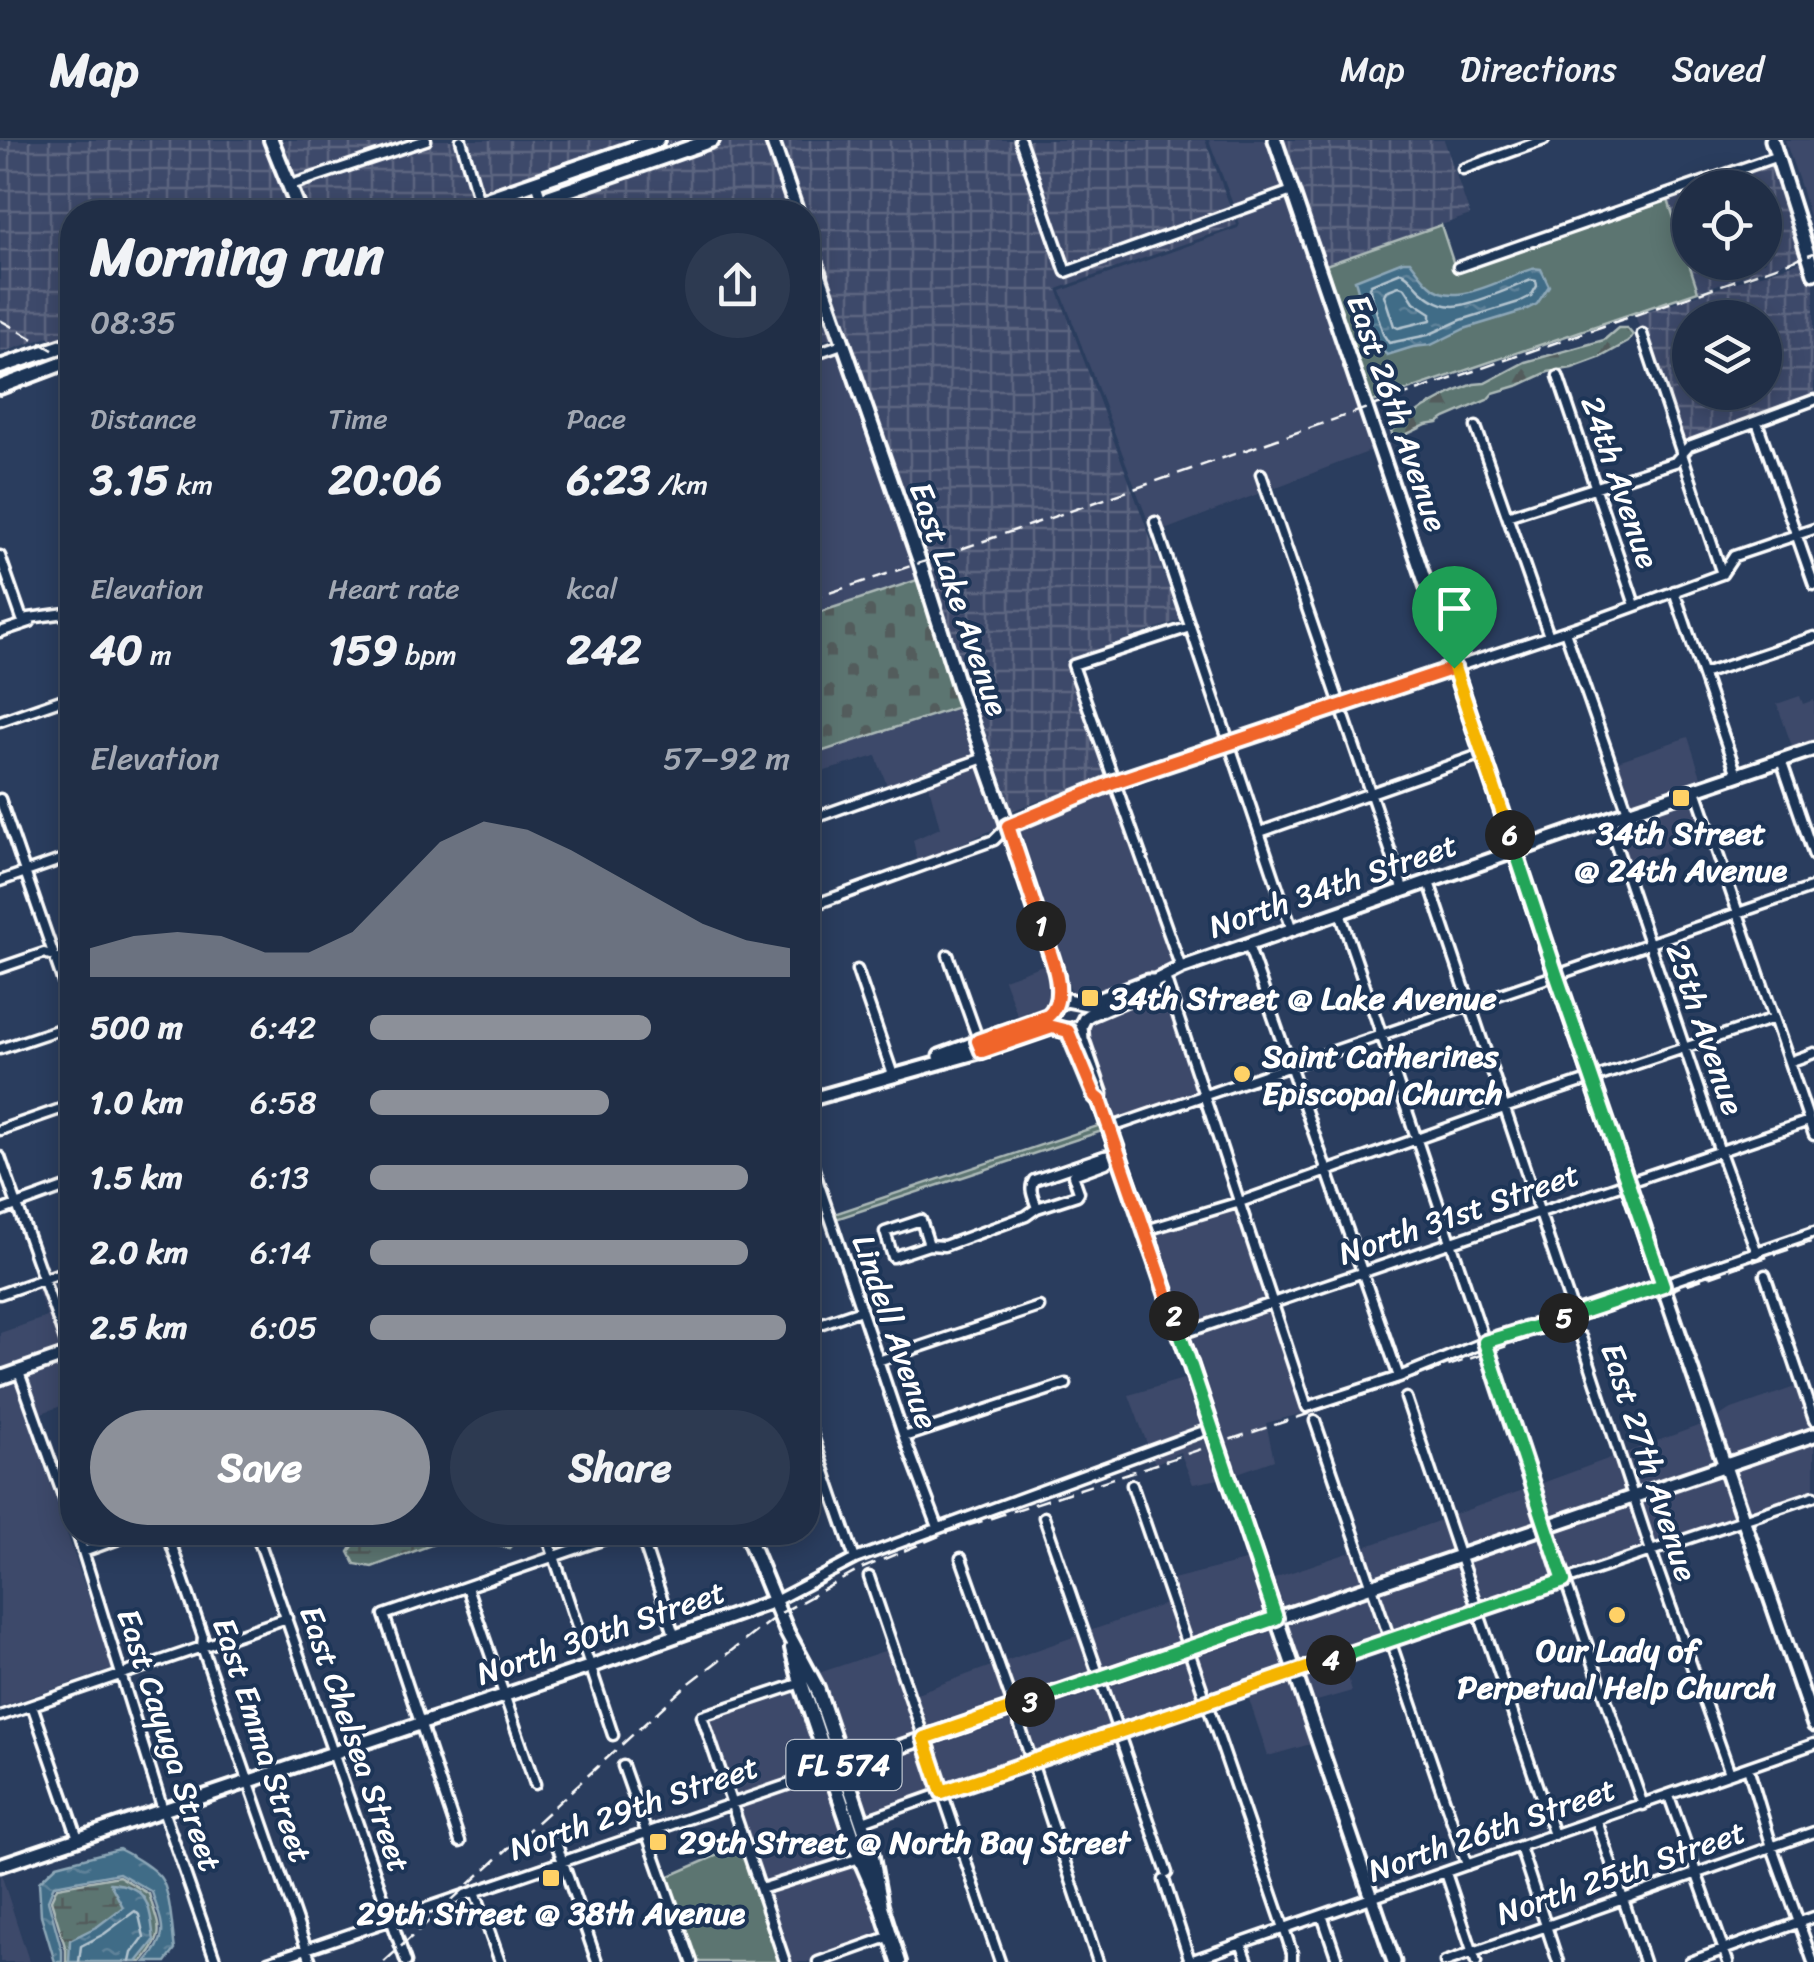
<!DOCTYPE html>
<html lang="en">
<head>
<meta charset="utf-8">
<style>
  body { margin:0; font-family:Sriracha,sans-serif; background:#2d3a51; color:#f1f3f6; height:100vh; display:flex; flex-direction:column; font-size:38px; white-space:nowrap }
  * { box-sizing:border-box; margin:0 }
  p { font-size:32px; color:#a2a8b3 }
  .icon { flex:none; width:55px; height:55px; fill:none; stroke:currentColor; stroke-width:2; stroke-linecap:round; stroke-linejoin:round }
  .map { position:relative; flex:1; overflow:hidden }
  .side { position:absolute; left:60px; top:60px; width:760px; height:1345px; display:flex; flex-direction:column; background:#202e46; border-radius:40px; box-shadow:0 5px 25px #0003,0 0 0 2px #3d4a5f }
  .side>* { flex:none }
  .buttons { position:absolute; left:1672px; top:30px; display:grid; gap:20px }
  .buttons a { display:grid; place-items:center; width:110px; height:110px; border-radius:50%; background:#202e46; box-shadow:0 5px 25px #0003,0 0 0 2px #3d4a5f; font-size:50px }
  .pin { position:absolute; display:grid; place-items:center; width:85px; height:85px; color:#fff; margin:-102px -42px; border-radius:50% 50% 50% 0; rotate:-45deg; box-shadow:0 0 10px #0007 }
  .pin .icon { rotate:45deg }
  .km { position:absolute; width:50px; height:50px; margin:-25px; border-radius:50%; background:#222; color:#fff; font-size:28px; line-height:50px; text-align:center }
  .round { display:grid; place-items:center; flex:none; width:105px; height:105px; border-radius:52px; background:#2d3a51 }
  .head { display:flex; align-items:center; justify-content:space-between; height:170px; padding:0 30px }
  h1 { font-size:55px; font-weight:800; line-height:75px }
  .stats { display:grid; grid-template-columns:repeat(3,1fr); gap:15px; height:170px; padding:10px 30px }
  .stats div { display:grid; align-content:center }
  .stats b { font-size:42px; font-weight:800 }
  .stats small { font-size:28px; font-weight:400 }
  .stats p { font-size:28px }
  .chart { height:280px; padding:20px 30px }
  .chart p { display:flex; justify-content:space-between }
  .chart svg { width:100%; height:180px; margin-top:10px; fill:#8c9099; opacity:.7 }
  .cta { display:flex; gap:20px; margin-top:auto; padding:20px 30px }
  .cta a { flex:1; height:115px; border-radius:60px; background:#8c9099; color:#fff; font-size:40px; font-weight:800; line-height:115px; text-align:center }
  .cta a+a { background:#2d3a51; color:#f1f3f6 }
  ul { padding:0 30px; list-style:none; font-size:32px }
  li { display:grid; grid-template-columns:160px 120px 1fr; align-items:center; height:75px }
  li i { height:25px; border-radius:12px; background:#8c9099 }
  header { display:flex; align-items:center; gap:60px; box-sizing:border-box; height:140px; padding:0 50px; background:#202e46; border-bottom:2px solid #3d4a5f }
  header strong { font-size:48px }
  nav { display:flex; gap:55px; margin-inline-start:auto; font-size:35px }
  .map>svg:first-child { display:block }
  .built { fill:#3e4a6a }
  .industrial { fill:url(#industrial-grid); fill-rule:evenodd }
  .green { fill:#5b7471; stroke:#adbab8; stroke-width:2.5 }
  .forest { fill:url(#forest-firs); stroke:#adbab8; stroke-width:2.5 }
  .wetland { fill:url(#wetland-marsh); stroke:#adbab8; stroke-width:2.5 }
  .cemetery { fill:url(#cemetery-stones); stroke:#adbab8; stroke-width:2.5 }
  .water { fill:url(#water-ripples); stroke:#8da7b7; stroke-width:2.5 }
  .lines { fill:none; stroke-linecap:round; stroke-linejoin:round }
  .shore { stroke:#b3c4cf; stroke-width:2.5 }
  .street-casing { stroke:#fff; stroke-width:15 }
  .secondary-casing { stroke:#fff; stroke-width:19 }
  .primary-casing { stroke:#fff; stroke-width:20 }
  .street { stroke:#1d3557; stroke-width:8 }
  .secondary { stroke:#1d3557; stroke-width:11 }
  .primary { stroke:#1d3557; stroke-width:12 }
  .rail { stroke:#fff; stroke-width:2.5; stroke-dasharray:15 8; stroke-linecap:butt }
  .split-1-casing { stroke:#fff; stroke-width:20 }
  .split-2-casing { stroke:#fff; stroke-width:20 }
  .split-3-casing { stroke:#fff; stroke-width:20 }
  .split-4-casing { stroke:#fff; stroke-width:20 }
  .split-5-casing { stroke:#fff; stroke-width:20 }
  .split-6-casing { stroke:#fff; stroke-width:20 }
  .split-7-casing { stroke:#fff; stroke-width:20 }
  .split-1 { stroke:#f0652b; stroke-width:12 }
  .split-2 { stroke:#f0652b; stroke-width:12 }
  .split-3 { stroke:#22a559; stroke-width:12 }
  .split-4 { stroke:#f5b400; stroke-width:12 }
  .split-5 { stroke:#22a559; stroke-width:12 }
  .split-6 { stroke:#22a559; stroke-width:12 }
  .split-7 { stroke:#f5b400; stroke-width:12 }
  .poi-dot { fill:#ffd166; stroke:#1d3557; stroke-width:4 }
  .labels { text-anchor:middle; dominant-baseline:central; stroke-width:8; stroke-linejoin:round; paint-order:stroke }
  .shield { fill:#1d3557; stroke:#bbc2cd; stroke-width:2.5 }
  .shield-label { font-size:30px; font-weight:bold; fill:#fff }
  .street-label { font-size:32px; fill:#fff; stroke:#1d3557 }
  .poi-label { font-size:32px; font-weight:bold; fill:#fff; stroke:#1d3557 }
</style>
</head>
<body>
<header>
<strong>Map</strong>
<nav><a>Map</a><a>Directions</a><a>Saved</a></nav>
</header>
<div class="map">
<svg width="1814" height="1822" viewBox="0 0 1814 1822">
  <defs>
    <pattern id="industrial-grid" width="8" height="8" patternUnits="userSpaceOnUse" patternTransform="scale(2.5)"><rect width="8" height="8" fill="#3e4a6a"/><path d="M0 4h8M4 0v8" fill="none" stroke="#5b6580"/></pattern>
    <pattern id="forest-firs" width="22" height="20" patternUnits="userSpaceOnUse" patternTransform="scale(2.5)"><rect width="22" height="20" fill="#5b7471"/><path d="M5 1l3.5 6h-7zM16 11l3.5 6h-7z" fill="#525c5b"/></pattern>
    <pattern id="wetland-marsh" width="20" height="14" patternUnits="userSpaceOnUse" patternTransform="scale(2.5)"><rect width="20" height="14" fill="#5b7471"/><path d="M1 5h8M5 5V1M11 12h8M15 12V8" fill="none" stroke="#525c5b"/></pattern>
    <pattern id="cemetery-stones" width="16" height="16" patternUnits="userSpaceOnUse" patternTransform="scale(2.5)"><rect width="16" height="16" fill="#5b7471"/><path d="M2 7V4a2 2 0 0 1 4 0v3zM10 15v-3a2 2 0 0 1 4 0v3z" fill="#525c5b"/></pattern>
    <pattern id="water-ripples" width="26" height="14" patternUnits="userSpaceOnUse" patternTransform="scale(2.5)"><rect width="26" height="14" fill="#416c87"/><path d="M2 4q2-2 4 0t4 0M15 11q2-2 4 0t4 0" fill="none" stroke="#5e8299"/></pattern>
  </defs>
  <rect width="100%" height="100%" fill="#2a3d5e"/>
  <filter id="ink" filterUnits="userSpaceOnUse"><feTurbulence type="fractalNoise" baseFrequency=".01" numOctaves="2"/><feDisplacementMap in="SourceGraphic" scale="20" xChannelSelector="R" yChannelSelector="G"/><feConvolveMatrix kernelMatrix="1 2 1 2 8 2 1 2 1" color-interpolation-filters="sRGB"/></filter>
  <g filter="url(#ink)">
    <path class="built" d="M1209,0H1266L1284,50L1234,67Z
      M1785,0H1814V94L1800,44Z
      M1286,57L1358,267L1361,269V277L1373,310L1271,349L1264,329L1257,332L1263,352L1162,391L1158,377L1150,379L1153,394L1061,151L1238,88L1240,84L1237,75Z
      M839,209L920,439L808,476V220Z
      M1800,556L1803,564L1814,560V601L1793,609L1777,564Z
      M961,566L979,616L888,648L876,616L808,636V616Z
      M1688,597L1703,643L1631,666L1615,622Z
      M981,624L1003,685L918,723L913,700L940,688L928,642Z
      M1111,647L1176,827L1156,837L1087,860L1077,857L1072,852L1061,832L1013,686L1022,678Z
      M1695,651L1710,695L1624,725L1609,682Z
      M1048,823L1054,861L1049,871L1020,882L1004,839Z
      M1162,843L1200,952L1112,983L1086,898L1085,887L1089,881Z
      M1237,1067L1268,1161L1184,1189L1153,1092Z
      M41,1144L64,1212L0,1234V1193L47,1177L36,1146Z
      M1271,1169L1304,1273L1266,1283L1274,1320L1232,1335L1186,1197Z
      M72,1217V1262L39,1274L24,1234Z
      M1190,1237L1206,1285L1148,1306L1129,1255Z
      M16,1243L113,1529L0,1567V1249Z
      M1798,1246L1813,1291L1728,1321L1714,1280L1729,1270Z
      M1706,1283L1720,1324L1638,1352L1625,1313Z
      M1209,1293L1224,1338L1193,1344L1180,1312L1155,1324L1151,1314Z
      M1814,1299V1352L1747,1375L1731,1328Z
      M1616,1316L1629,1355L1549,1382L1537,1345Z
      M1722,1331L1738,1378L1654,1406L1640,1359Z
      M1529,1348L1541,1385L1462,1412L1450,1376Z
      M1632,1362L1646,1409L1567,1435L1552,1389Z
      M1441,1380L1453,1414L1373,1441L1362,1408Z
      M1543,1392L1558,1438L1480,1465L1464,1419Z
      M1354,1411L1365,1444L1279,1473L1268,1440Z
      M1249,1420L1271,1476L1191,1504L1169,1440Z
      M1456,1422L1471,1468L1392,1495L1376,1449Z
      M1367,1452L1384,1498L1298,1527L1282,1481Z
      M1168,1463L1183,1506L1102,1534L1087,1492Z
      M1273,1484L1289,1530L1209,1557L1194,1511Z
      M1079,1495L1093,1537L1017,1562L1003,1522Z
      M890,1509L919,1596L847,1620L816,1534Z
      M1185,1514L1201,1560L1121,1586L1104,1541Z
      M1343,1520L1352,1551L1310,1563L1300,1534Z
      M994,1525L1009,1565L928,1593L914,1554Z
      M1292,1537L1314,1603L1268,1616L1247,1553Z
      M1096,1544L1113,1589L1034,1617L1020,1570Z
      M798,1548L825,1628L735,1658L708,1578Z
      M1011,1573L1026,1620L945,1647L930,1601Z
      M921,1604L937,1650L865,1674L849,1628Z
      M828,1635L855,1715L764,1744L737,1666Z
      M858,1723L885,1793L807,1822H790L766,1751Z
      M0,1731L29,1821L25,1822H0Z"/>
    <path class="industrial" d="M0,0H1205L1237,85L1057,149L1181,480L1065,520L1105,638L1013,670L845,193L808,205V72H72V210L48,197L0,213Z
      M1270,0H1444L1470,75L1314,129Z
      M1772,20L1806,115L1698,151L1667,57L1690,49V122H1765V48L1694,47Z
      M1814,117V258L1681,306L1635,175ZM1690,178H1765V252H1690Z"/>
    <path class="green" d="M1667,57L1698,151L1361,266L1314,129L1441,85L1455,128Z
      M1101,982L1105,990L836,1079L834,1074L1098,986Z
      M741,1705L781,1822H697L667,1737Z"/>
    <path class="forest" d="M1618,188H1627L1633,195L1628,202L1599,218L1572,228L1548,232L1520,245L1493,253L1487,260L1445,278L1438,283L1426,285L1401,297H1393L1391,291L1424,268L1454,252L1474,244L1485,243L1525,222L1604,200Z"/>
    <path class="wetland" d="M518,1393L520,1396L509,1408L488,1402L450,1398L372,1427L355,1424L349,1412L361,1393Z
      M119,1736L149,1754C159,1789 167,1793 142,1822H66V1810L51,1760L57,1747Z"/>
    <path class="cemetery" d="M920,439L961,566L808,616V476Z"/>
    <path class="water" d="M1403,121H1410C1416,129 1423,139 1430,145C1451,166 1488,145 1512,137C1522,133 1530,127 1541,129L1549,146L1537,164L1523,171L1464,189L1431,205L1413,207L1387,215C1367,199 1363,164 1355,140Z
      M119,1709C133,1716 150,1725 160,1737C171,1751 172,1792 175,1810L166,1822H146C171,1795 162,1785 152,1752L119,1733L54,1745L48,1760L62,1811V1822H55L41,1775L39,1742L57,1725Z
      M110,1743C149,1745 150,1767 154,1801L137,1822H69L70,1800L98,1786L123,1767Z"/>
    <g class="lines">
      <path class="shore" d="M1401,132C1413,137 1414,146 1424,153C1431,160 1444,166 1454,166C1471,166 1514,147 1531,140L1536,141L1537,146L1531,156L1519,162L1461,180L1428,195L1389,203L1383,194L1369,147L1371,144Z
        M1399,146L1405,148L1414,162L1431,173V180L1398,188L1394,186L1384,155L1386,151Z
        M79,1822L81,1806L104,1794L135,1771L139,1775L144,1797L132,1813L130,1822"/>
      <g class="street-casing">
        <path id="street" d="M461,0L482,72
          M1020,0L1066,132L1292,51
          M1463,29L1544,0
          M536,42L546,72
          M288,46L426,0
          M1458,127L1778,16
          M1642,194L1722,434
          M808,216L842,204
          M1558,236L1635,465
          M1757,282L1814,445
          M1476,287L1549,496
          M1261,334L1404,751
          M1507,376L1675,322L1689,306L1814,260
          M1155,382L1292,790
          M0,416L22,479L66,473L72,493
          M1674,451L1737,635
          M1565,491L1628,672
          M0,492L30,482
          M1703,534L1814,497
          M0,581L72,556
          M1781,620L1814,716
          M1696,650L1814,995
          M0,659L72,868
          M1607,679L1720,1012L1757,1113
          M808,680L984,618
          M1260,692L1482,614
          M0,741L72,716
          M1429,742L1574,1175
          M808,767L994,700L1008,686L1023,678C1200,609 1383,552 1564,491C1617,474 1669,453 1722,434L1734,416L1814,389
          M1340,773C1442,1070 1538,1369 1643,1665
          M1248,805L1399,1237
          M948,815L979,902
          M0,828L44,813L62,819L72,818
          M1181,828L1073,525L1190,487
          M857,830L893,935
          M1165,837L1307,1267L1399,1237L1485,1202L1574,1175L1814,1092
          M0,909L72,885
          M1789,922L1814,913
          M1109,988L1814,747
          M0,990L72,965
          M808,1012L904,1297L938,1387
          M0,1017L70,1214
          M1037,1068C1034,1058 1028,1049 1034,1040L1104,1016L1115,1015
          M0,1071L72,1045
          M1146,1090L1240,1062L1504,968L1774,878
          M929,1105L921,1080L885,1092L893,1117L929,1105L944,1106L1026,1076L1037,1068L1077,1055L1079,1052L1073,1035L1106,1023L1113,1016
          M1765,1135L1814,1280
          M0,1154L72,1129
          M808,1188L861,1170
          M1181,1194L1809,981
          M1581,1197L1651,1411L1730,1633
          M878,1221L1039,1167
          M19,1232L72,1381
          M1406,1258L1554,1695
          M1315,1281L1467,1725
          M808,1282L855,1419
          M904,1297L1066,1244
          M1132,1345L1284,1788L1292,1813V1822
          M1044,1377L1167,1733
          M77,1392L163,1670L216,1822
          M167,1392L203,1497L202,1507L311,1822
          M256,1392L406,1822
          M546,1392L613,1595
          M640,1392L675,1497
          M83,1412L138,1392
          M961,1418L1014,1568L1098,1822
          M869,1437L1000,1822
          M467,1447L535,1644
          M775,1461L855,1419L1212,1288
          M32,1565L78,1698
          M0,1576L287,1478
          M623,1626L692,1822
          M1748,1627L1772,1707L1813,1822
          M1669,1656L1728,1822
          M863,1681L1118,1591L1814,1356
          M1597,1681L1644,1822
          M460,1702L384,1475L625,1392
          M556,1702L597,1822
          M1520,1707L1558,1822
          M1446,1733L1476,1822
          M1164,1740L1190,1821
          M761,1749L860,1718
          M475,1751L500,1822
          M1322,1775L1338,1822
          M1241,1803L1248,1822
          M268,1822L831,1630
          M785,1822L702,1576L801,1543
          M818,1822L891,1796
          M1187,1822L1814,1604
          M1445,1822L1814,1692
          M1690,1822L1814,1777"/>
      </g>
      <g class="secondary-casing">
        <path id="secondary" d="M772,0L797,72
          M1275,0L1454,527L1556,835L1814,1585
          M1772,0L1814,133
          M808,102L920,423L960,550L1008,686L1057,834L1059,863
          M1081,886L1082,899L1101,954L1099,960L1146,1090L1217,1304L1394,1822
          M940,916L1048,876L1053,873L1056,865L1066,860L1087,864L1147,841H1155
          M808,960L982,911L1052,887L1065,891L1072,890L1081,886L1085,878L1089,875L1150,849L1155,841L1181,828L1628,672L1814,609
          M0,1238L72,1213
          M838,1628L1814,1295
          M0,1725L589,1527L774,1461"/>
      </g>
      <g class="primary-casing">
        <path id="primary" d="M271,0L300,72
          M449,72L657,0
          M505,72L712,0
          M0,227L72,203
          M0,247L72,220
          M746,1392L787,1492L817,1548L870,1706L881,1766
          M792,1508L801,1543L860,1718L881,1766L899,1822"/>
      </g>
      <use href="#street" class="street"/>
      <use href="#secondary" class="secondary"/>
      <use href="#primary" class="primary"/>
      <path class="rail" d="M0,180L72,221
        M808,460L929,420L1814,113
        M384,1822L687,1545L779,1474L863,1428L949,1392L1308,1274L1814,1101"/>
    </g>
  </g>
  <g class="lines" filter="url(#ink)">
    <g class="split-1-casing">
      <path id="split-1" d="M1041,786L1008,686L1114,642L1454,528"/>
    </g>
    <g class="split-2-casing">
      <path id="split-2" d="M1041,786C1049,812 1071,856 1048,876L978,901L982,911L1052,887L1068,891L1095,956L1100,960L1174,1176"/>
    </g>
    <g class="split-3-casing">
      <path id="split-3" d="M1030,1562L1276,1478L1174,1176"/>
    </g>
    <g class="split-4-casing">
      <path id="split-4" d="M1030,1562L924,1598L942,1652L1331,1520"/>
    </g>
    <g class="split-5-casing">
      <path id="split-5" d="M1331,1520L1564,1441L1485,1202L1564,1178"/>
    </g>
    <g class="split-6-casing">
      <path id="split-6" d="M1510,695L1556,834L1663,1145L1564,1178"/>
    </g>
    <g class="split-7-casing">
      <path id="split-7" d="M1454,528L1510,695"/>
    </g>
    <use href="#split-1" class="split-1"/>
    <use href="#split-2" class="split-2"/>
    <use href="#split-3" class="split-3"/>
    <use href="#split-4" class="split-4"/>
    <use href="#split-5" class="split-5"/>
    <use href="#split-6" class="split-6"/>
    <use href="#split-7" class="split-7"/>
  </g>
  <g class="poi-dot">
    <rect x="1671" y="648" width="20" height="20" rx="5"/>
    <rect x="1080" y="848" width="20" height="20" rx="5"/>
    <circle cx="1242" cy="934" r="10"/>
    <circle cx="1617" cy="1475" r="10"/>
    <rect x="648" y="1692" width="20" height="20" rx="5"/>
    <rect x="541" y="1728" width="20" height="20" rx="5"/>
  </g>
  <g class="labels">
    <rect class="shield" x="786.5" y="1600" width="115" height="50" rx="8"/>
    <g class="shield-label">
      <text x="844" y="1625">FL 574</text>
    </g>
    <g class="street-label">
      <text transform="translate(1397 273) rotate(71)">East 26th Avenue</text>
      <text transform="translate(1620 342) rotate(71)">24th Avenue</text>
      <text transform="translate(959 459) rotate(71)">East Lake Avenue</text>
      <text transform="translate(1333 746) rotate(-19)">North 34th Street</text>
      <text transform="translate(1705 889) rotate(71)">25th Avenue</text>
      <text transform="translate(1459 1074) rotate(-19)">North 31st Street</text>
      <text transform="translate(895 1192) rotate(71)">Lindell Avenue</text>
      <text transform="translate(1649 1322) rotate(72)">East 27th Avenue</text>
      <text transform="translate(601 1493) rotate(-19)">North 30th Street</text>
      <text transform="translate(355 1599) rotate(71)">East Chelsea Street</text>
      <text transform="translate(169 1600) rotate(72)">East Cayuga Street</text>
      <text transform="translate(262 1600) rotate(72)">East Emma Street</text>
      <text transform="translate(634 1668) rotate(-19)">North 29th Street</text>
      <text transform="translate(1492 1690) rotate(-19)">North 26th Street</text>
      <text transform="translate(1621 1733) rotate(-19)">North 25th Street</text>
    </g>
    <g class="poi-label">
      <text x="1681" y="693">34th Street<tspan x="1681" dy="37">@ 24th Avenue</tspan></text>
      <text x="1110" y="858" text-anchor="start">34th Street @ Lake Avenue</text>
      <text x="1262" y="916" text-anchor="start">Saint Catherines<tspan x="1262" dy="37">Episcopal Church</tspan></text>
      <text x="1617" y="1510">Our Lady of<tspan x="1617" dy="37">Perpetual Help Church</tspan></text>
      <text x="678" y="1702" text-anchor="start">29th Street @ North Bay Street</text>
      <text x="551" y="1773">29th Street @ 38th Avenue</text>
    </g>
  </g>
</svg>
<div class="buttons">
<a><svg class="icon" aria-label="locate" viewBox="0 0 24 24"><circle cx="12" cy="12" r="6"/><path d="M12 2v4M12 18v4M2 12h4M18 12h4"/></svg></a>
<a><svg class="icon" aria-label="layers" viewBox="0 0 24 24"><path d="M12 4l9 5-9 5-9-5zM3 14l9 5 9-5"/></svg></a>
</div>
<div class="pin" style="left:1454px;top:528px;background:#1e9e55"><svg class="icon" aria-label="arrive" viewBox="0 0 24 24"><path d="M6 21V4h12l-3 4 3 4H6"/></svg></div>
<b class="km" style="left:1041px;top:786px">1</b>
<b class="km" style="left:1174px;top:1176px">2</b>
<b class="km" style="left:1030px;top:1562px">3</b>
<b class="km" style="left:1331px;top:1520px">4</b>
<b class="km" style="left:1564px;top:1178px">5</b>
<b class="km" style="left:1510px;top:695px">6</b>
<section class="side">
<div class="head"><div><h1>Morning run</h1><p>08:35</p></div><a class="round"><svg class="icon" aria-label="share" viewBox="0 0 24 24"><path d="M12 15V3M7 8l5-5 5 5M5 13v7h14v-7"/></svg></a></div>
<div class="stats">
<div><p>Distance</p><b>3.15<small> km</small></b></div>
<div><p>Time</p><b>20:06</b></div>
<div><p>Pace</p><b>6:23<small> /km</small></b></div>
</div>
<div class="stats">
<div><p>Elevation</p><b>40<small> m</small></b></div>
<div><p>Heart rate</p><b>159<small> bpm</small></b></div>
<div><p>kcal</p><b>242</b></div>
</div>
<div class="chart"><p><span>Elevation</span>57–92 m</p>
<svg viewBox="0 0 160 44" preserveAspectRatio="none"><path d="M0 44V37L10 34L20 33L30 34L40 38L50 38L60 33L70 22L80 11L90 6L100 8L110 13L120 19L130 25L140 31L150 35L160 37V44z"/></svg>
</div>
<ul>
<li><b>500 m</b>6:42<i style="width:67%"></i></li>
<li><b>1.0 km</b>6:58<i style="width:57%"></i></li>
<li><b>1.5 km</b>6:13<i style="width:90%"></i></li>
<li><b>2.0 km</b>6:14<i style="width:90%"></i></li>
<li><b>2.5 km</b>6:05<i style="width:99%"></i></li>
</ul>
<div class="cta"><a>Save</a><a>Share</a></div>
</section>
</div>
</body>
</html>
